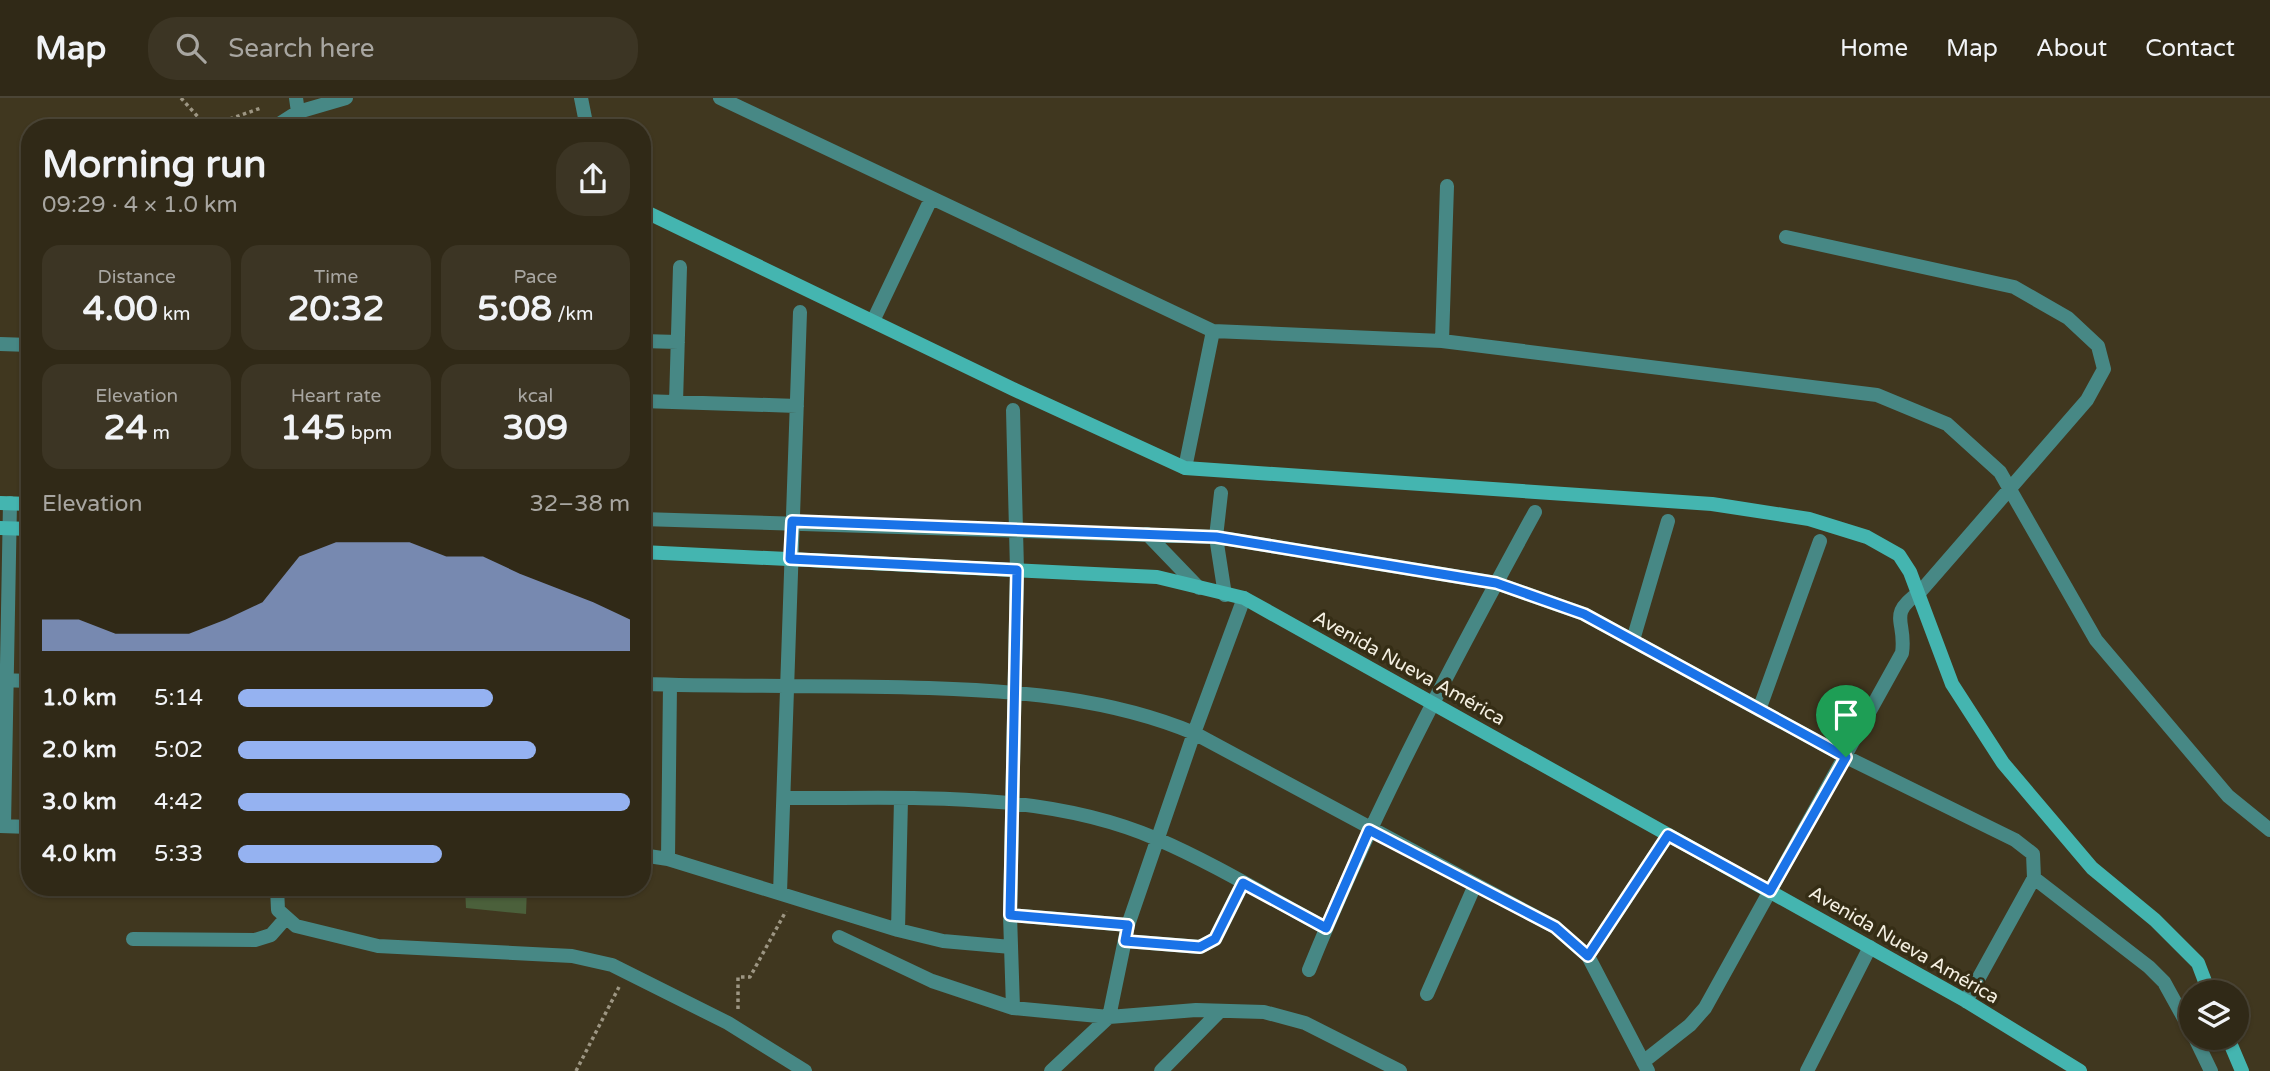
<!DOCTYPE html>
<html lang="en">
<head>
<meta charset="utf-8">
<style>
  body { margin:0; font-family:"Varela Round",sans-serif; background:#3c3524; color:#f1f3f6; height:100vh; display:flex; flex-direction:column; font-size:26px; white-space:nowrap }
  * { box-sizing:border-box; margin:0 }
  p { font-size:23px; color:#a8a6a1 }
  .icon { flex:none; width:38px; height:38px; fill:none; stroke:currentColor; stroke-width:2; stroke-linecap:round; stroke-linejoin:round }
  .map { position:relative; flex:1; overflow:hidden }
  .sheet { position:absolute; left:21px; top:21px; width:630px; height:777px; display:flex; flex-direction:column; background:#302917; border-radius:28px; box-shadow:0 2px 5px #0004,0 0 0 2px #4b4536 }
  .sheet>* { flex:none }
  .fabs { position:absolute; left:2179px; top:882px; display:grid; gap:14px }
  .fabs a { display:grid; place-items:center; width:70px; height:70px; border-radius:50%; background:#302917; box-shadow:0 2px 5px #0004,0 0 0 2px #4b4536; font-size:35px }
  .pin { position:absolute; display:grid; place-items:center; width:60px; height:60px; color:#fff; margin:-72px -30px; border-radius:50% 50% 50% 0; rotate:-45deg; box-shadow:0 0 7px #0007 }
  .pin .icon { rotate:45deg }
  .round { display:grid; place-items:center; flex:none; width:74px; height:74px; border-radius:28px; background:#3c3524 }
  .overview { display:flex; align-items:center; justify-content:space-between; height:119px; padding:0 21px }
  h1 { font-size:38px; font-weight:700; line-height:52px }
  .figures { display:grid; grid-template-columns:repeat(3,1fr); gap:10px; height:119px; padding:7px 21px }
  .figures div { display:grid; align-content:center; border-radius:18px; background:#3c3524; text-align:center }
  .figures b { font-size:35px; font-weight:700 }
  .figures small { font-size:19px; font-weight:400 }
  .figures p { font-size:19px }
  .chart { height:196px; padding:14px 21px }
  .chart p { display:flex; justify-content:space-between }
  .chart svg { width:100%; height:126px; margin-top:7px; fill:#95b2f1; opacity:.7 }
  ul { padding:0 21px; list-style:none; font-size:23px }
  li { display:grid; grid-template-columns:112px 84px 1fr; align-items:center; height:52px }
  li i { height:18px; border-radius:9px; background:#95b2f1 }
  header { display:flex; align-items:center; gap:42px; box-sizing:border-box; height:98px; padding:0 35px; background:#302917; border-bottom:2px solid #4b4536 }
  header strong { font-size:33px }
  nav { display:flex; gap:38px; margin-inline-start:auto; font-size:24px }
  .search { width:490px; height:63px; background:#3c3524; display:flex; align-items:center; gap:18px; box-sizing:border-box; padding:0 24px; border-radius:28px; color:#a8a6a1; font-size:26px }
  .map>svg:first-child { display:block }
  .park { fill:#4b603b }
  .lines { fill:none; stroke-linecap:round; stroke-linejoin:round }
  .path { stroke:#9d9683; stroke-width:3.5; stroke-dasharray:3.5 3.5; stroke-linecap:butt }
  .street { stroke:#478885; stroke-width:14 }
  .secondary { stroke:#44b5b0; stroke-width:14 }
  .route-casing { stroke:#fff; stroke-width:14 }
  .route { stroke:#1a73e8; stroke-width:9 }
  .labels { text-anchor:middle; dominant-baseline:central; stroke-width:7; stroke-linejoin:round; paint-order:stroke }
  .street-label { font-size:19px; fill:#f4efe1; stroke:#352d15 }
</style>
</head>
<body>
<header>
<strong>Map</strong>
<div class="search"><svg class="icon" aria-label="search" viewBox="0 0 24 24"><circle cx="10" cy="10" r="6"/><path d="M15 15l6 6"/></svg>Search here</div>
<nav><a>Home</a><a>Map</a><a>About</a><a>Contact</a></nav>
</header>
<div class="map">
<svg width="2270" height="973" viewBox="0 0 2270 973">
  <rect width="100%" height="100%" fill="#40371f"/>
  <path class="park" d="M465,789H527L526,816L466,810Z"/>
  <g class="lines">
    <path class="path" d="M181,0L207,29L261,10
      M738,911V879H750L786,813
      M576,973L619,889"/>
    <path class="street" d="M296,0L298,14
      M581,0L587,30
      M720,0L1213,233L1442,243L1877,297L1947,326L2000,374L2096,542L2228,698L2270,732
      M273,30L298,14L346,0
      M873,223L931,101
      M642,243L678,244
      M1442,243L1447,88
      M0,246L30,247
      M642,303L797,308
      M676,304L680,169
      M1185,370L1213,233
      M1221,395L1216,439L1225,497
      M642,421L1216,439L1496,485L1584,516L1846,659L2015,742L2033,756L2034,780L1966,903
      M1147,436L1199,490
      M1633,542L1668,423
      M0,582L30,583
      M642,586C738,589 833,587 929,590C1019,593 1110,600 1194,635L1555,829L1588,858L1648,973
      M1759,612L1820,443
      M785,700C907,701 1042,691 1157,741C1215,766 1270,800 1326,830
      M0,728L30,729
      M4,728L10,405
      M642,757L668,761L898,832L943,843L1011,849
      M668,761L670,587
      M2034,780L2149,869L2164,884L2191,933
      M277,789L278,812L296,828L378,848L572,858L612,867L728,925L805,973
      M780,795L800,214
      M1010,817L1128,827
      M898,832L901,701
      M839,839L932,883L1013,910L1109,919L1196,912L1264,914L1305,925L1400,973
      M133,841L255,842L271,837L285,821
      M1125,843L1200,849L1215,841L1243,785
      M1588,858L1668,737
      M1309,872C1373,714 1453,564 1535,414
      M1427,896L1475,787
      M1013,910L1010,817L1017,472L1013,312
      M2195,940L2211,973
      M1643,964L1690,927L1705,910L1902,555C1907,523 1886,517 1920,494L2087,302L2104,271L2098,248L2068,220L2014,189L1786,139
      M1051,973L1109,919L1128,827L1194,635L1244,500
      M1161,973L1219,914
      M1807,973L1870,849"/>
    <path class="secondary" d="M642,112L1013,291L1185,370L1712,406L1809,421L1867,439L1899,457L1910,474L1952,586L2003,665L2092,770L2155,822L2198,865L2209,894
      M0,405L30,406
      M0,430L30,431
      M642,454L1157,479L1244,500L1966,903L2080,973
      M2228,940L2242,973"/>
  </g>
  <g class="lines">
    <g class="route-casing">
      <path id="route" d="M792,423L1216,439L1496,485L1584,516L1846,659L1770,793L1668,737L1588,858L1555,829L1369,732L1326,830L1243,785L1215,841L1200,849L1125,843L1128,827L1010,817L1017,472L790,461Z"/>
    </g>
    <use href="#route" class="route"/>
  </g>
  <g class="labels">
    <g class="street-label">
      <text transform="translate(1409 570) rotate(29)">Avenida Nueva América</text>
      <text transform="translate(1904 847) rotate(30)">Avenida Nueva América</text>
    </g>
  </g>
</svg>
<div class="fabs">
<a><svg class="icon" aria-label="layers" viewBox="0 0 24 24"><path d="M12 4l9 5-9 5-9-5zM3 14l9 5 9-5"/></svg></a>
</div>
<div class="pin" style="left:1846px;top:659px;background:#1e9e55"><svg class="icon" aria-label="arrive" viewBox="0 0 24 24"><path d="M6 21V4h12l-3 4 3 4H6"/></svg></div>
<section class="sheet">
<div class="overview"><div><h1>Morning run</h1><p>09:29 · 4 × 1.0 km</p></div><a class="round"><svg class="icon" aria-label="share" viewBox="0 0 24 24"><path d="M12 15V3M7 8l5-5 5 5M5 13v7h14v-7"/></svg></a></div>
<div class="figures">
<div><p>Distance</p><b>4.00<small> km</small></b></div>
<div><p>Time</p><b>20:32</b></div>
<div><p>Pace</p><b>5:08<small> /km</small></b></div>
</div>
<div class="figures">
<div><p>Elevation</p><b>24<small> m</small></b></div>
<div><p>Heart rate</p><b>145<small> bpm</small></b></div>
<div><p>kcal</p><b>309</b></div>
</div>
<div class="chart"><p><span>Elevation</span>32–38 m</p>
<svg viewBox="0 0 160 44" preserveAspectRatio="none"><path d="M0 44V33L10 33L20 38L30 38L40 38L50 33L60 27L70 11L80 6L90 6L100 6L110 11L120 11L130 17L140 22L150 27L160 33V44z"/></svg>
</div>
<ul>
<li><b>1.0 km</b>5:14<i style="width:65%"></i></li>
<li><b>2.0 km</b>5:02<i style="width:76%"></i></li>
<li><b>3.0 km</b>4:42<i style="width:100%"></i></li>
<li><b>4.0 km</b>5:33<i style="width:52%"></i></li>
</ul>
</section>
</div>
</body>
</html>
